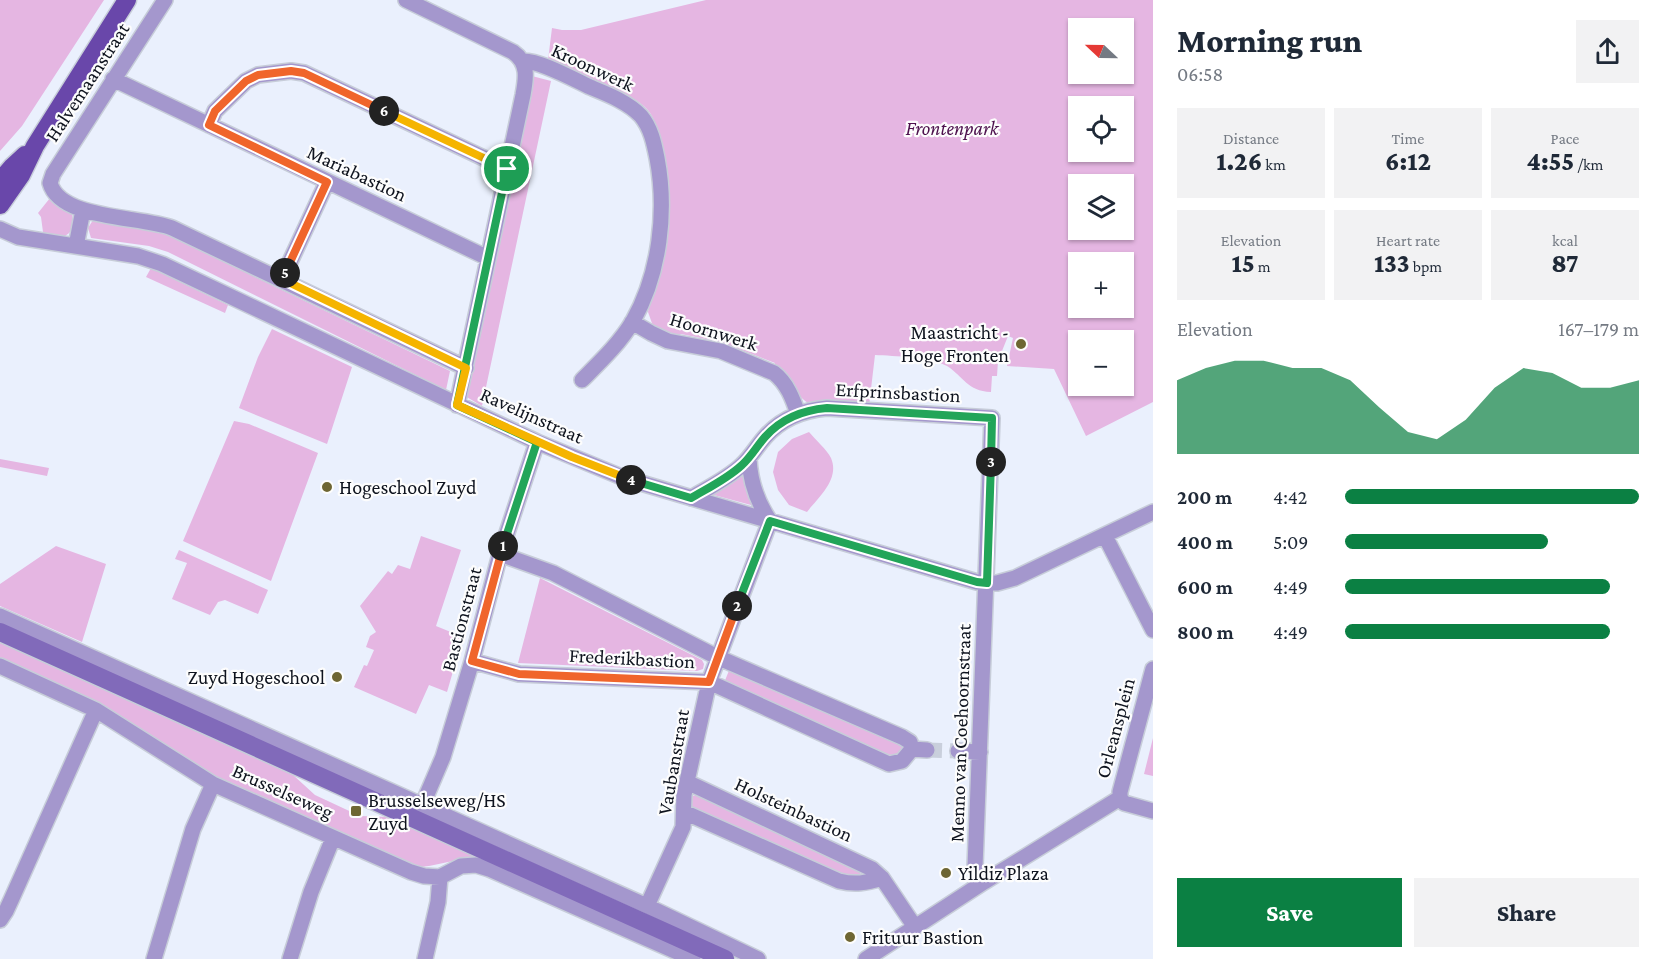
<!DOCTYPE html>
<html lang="en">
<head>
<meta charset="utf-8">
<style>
  body { margin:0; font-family:"Crimson Pro",serif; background:#f2f2f3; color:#1f2937; height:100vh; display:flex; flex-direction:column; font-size:22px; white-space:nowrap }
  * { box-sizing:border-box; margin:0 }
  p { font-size:20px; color:#747a83 }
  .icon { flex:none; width:33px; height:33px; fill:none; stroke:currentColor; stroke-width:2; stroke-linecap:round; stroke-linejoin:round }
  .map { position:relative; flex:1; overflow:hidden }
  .drawer { display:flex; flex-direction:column; background:#fff; width:510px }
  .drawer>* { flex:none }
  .needle { width:39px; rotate:292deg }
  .tools { position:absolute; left:1068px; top:18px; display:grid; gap:12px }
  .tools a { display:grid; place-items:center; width:66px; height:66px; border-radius:0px; background:#fff; box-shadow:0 2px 4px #0004; font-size:30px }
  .pin { position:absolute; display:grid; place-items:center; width:51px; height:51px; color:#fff; margin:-26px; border:3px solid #fff; border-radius:50%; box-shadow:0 2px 6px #0007 }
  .km { position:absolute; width:30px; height:30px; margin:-15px; border-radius:50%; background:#222; color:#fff; font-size:16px; line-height:30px; text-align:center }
  .round { display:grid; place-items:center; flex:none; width:63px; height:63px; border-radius:0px; background:#f2f2f3 }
  .headline { display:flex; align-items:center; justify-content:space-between; height:102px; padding:0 24px }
  h1 { font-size:33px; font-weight:800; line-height:45px }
  .metrics { display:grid; grid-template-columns:repeat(3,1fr); gap:9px; height:102px; padding:6px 24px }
  .metrics div { display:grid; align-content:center; border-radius:0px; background:#f2f2f3; text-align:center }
  .metrics b { font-size:26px; font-weight:800 }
  .metrics small { font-size:16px; font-weight:400 }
  .metrics p { font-size:16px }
  .chart { height:168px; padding:12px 24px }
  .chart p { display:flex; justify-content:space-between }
  .chart svg { width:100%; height:108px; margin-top:6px; fill:#0b8043; opacity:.7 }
  .button { display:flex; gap:12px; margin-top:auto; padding:12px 24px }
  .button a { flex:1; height:69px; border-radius:0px; background:#0b8043; color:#fff; font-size:24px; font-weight:800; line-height:69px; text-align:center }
  .button a+a { background:#f2f2f3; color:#1f2937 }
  ul { padding:0 24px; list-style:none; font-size:20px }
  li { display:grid; grid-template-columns:96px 72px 1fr; align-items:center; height:45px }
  li i { height:15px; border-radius:8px; background:#0b8043 }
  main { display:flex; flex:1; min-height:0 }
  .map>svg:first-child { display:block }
  .green { fill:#e5b6e2; fill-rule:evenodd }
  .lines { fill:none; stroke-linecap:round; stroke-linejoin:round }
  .street-tunnel { stroke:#c9cfdc; stroke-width:15; stroke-dasharray:15 8; stroke-linecap:butt }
  .street-casing { stroke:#c7cdd9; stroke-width:18 }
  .secondary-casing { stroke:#c7cdd9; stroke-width:21 }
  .primary-casing { stroke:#c7cdd9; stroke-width:21 }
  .street { stroke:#a497cd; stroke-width:15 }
  .secondary { stroke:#816aba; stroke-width:18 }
  .primary { stroke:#6947aa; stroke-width:18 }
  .split-1-casing { stroke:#fff; stroke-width:12 }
  .split-2-casing { stroke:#fff; stroke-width:12 }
  .split-3-casing { stroke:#fff; stroke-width:12 }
  .split-4-casing { stroke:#fff; stroke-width:12 }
  .split-5-casing { stroke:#fff; stroke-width:12 }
  .split-6-casing { stroke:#fff; stroke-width:12 }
  .split-7-casing { stroke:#fff; stroke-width:12 }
  .split-1 { stroke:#22a559; stroke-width:8 }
  .split-2 { stroke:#f0652b; stroke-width:8 }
  .split-3 { stroke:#22a559; stroke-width:8 }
  .split-4 { stroke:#22a559; stroke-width:8 }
  .split-5 { stroke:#f5b400; stroke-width:8 }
  .split-6 { stroke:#f0652b; stroke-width:8 }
  .split-7 { stroke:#f5b400; stroke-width:8 }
  .poi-dot { fill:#6e6633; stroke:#fdfdfd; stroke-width:2 }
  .labels { text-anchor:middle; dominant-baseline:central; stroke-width:4.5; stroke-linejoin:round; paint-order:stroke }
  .street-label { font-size:20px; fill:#0e131e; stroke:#fdfdfd }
  .park-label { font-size:20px; font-style:italic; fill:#4d104d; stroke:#fdfdfd }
  .poi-label { font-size:20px; fill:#0e131e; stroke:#fdfdfd; text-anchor:start }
</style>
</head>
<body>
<main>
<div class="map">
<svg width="1153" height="959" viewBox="0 0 1153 959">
  <rect width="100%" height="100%" fill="#eaf0fd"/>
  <path class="green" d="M0,0H104L22,126L0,151Z
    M706,0H1153V402L1086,436L1054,369L1007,366L1013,338L1008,336L998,361L997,376H992L991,392C967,391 964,377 947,366C931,357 894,356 875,355L869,406L810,404C795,396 788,377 773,367L775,363L721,342L681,334L675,337L653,326L648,312L651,295L658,133C653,114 649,108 632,98L548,60L552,28L562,30H581ZM1078,28H1124V74H1078ZM1078,106H1124V152H1078ZM1078,184H1124V230H1078ZM1078,262H1124V308H1078ZM1078,340H1124V386H1078Z
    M532,76L551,81L482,406L465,396Z
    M50,198C64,206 76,207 72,226C71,232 69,234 63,237L45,234L43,232L41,217L38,213Z
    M93,220L160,231L450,371L446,390L168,252L149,246L91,238L88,228Z
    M151,268L228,305L225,313L146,277Z
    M272,329L352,367L327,444L239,408L258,357Z
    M234,421L249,424L318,453L271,581L183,541Z
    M809,432C815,439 827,450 831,458C840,479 819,497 807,512L789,505L778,490L773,472L778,452L792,439Z
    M0,459L49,468L47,476L0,467Z
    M739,474L743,476L753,502L751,505L714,495V490Z
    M421,536L461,550L436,626L463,637L447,692L429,685L416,714L354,687L364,665L367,666L374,650L366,647L370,636L376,632L360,606L388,571L392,574L398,565L410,569Z
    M56,546L106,564L82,642L0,606V584Z
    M179,550L268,590L258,614L225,600L218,602L210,615L172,599L187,563L175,559Z
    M540,578L702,660L704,664L703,669L697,671L518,663Z
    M0,642L292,774L315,795L360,816L392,817L481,859C459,856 438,867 416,867L214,780L0,661Z
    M730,668L905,742L906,753L888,758L724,683Z
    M1153,738V776L1144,774Z
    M697,795L860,871L861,875L858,879L854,880L690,807L689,800L692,796Z"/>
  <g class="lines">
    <path class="street-tunnel" d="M927,750L958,751"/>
    <g class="street-casing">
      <path id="street" d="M165,0L53,174L50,183C60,220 141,216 172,228L466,368
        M406,0L513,52C529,63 526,79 523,95L457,405
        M522,61C539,60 573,79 590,87C607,94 628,102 641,116C651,128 654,143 657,158C667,211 660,273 633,321C620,343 600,362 582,380
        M113,79L488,258
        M209,125L215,111L246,81L258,75L291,71L304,73L507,169
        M0,229L18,237L138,256L162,264L537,442L624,478L977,582L997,583L1015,578L1153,512
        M76,246L83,210
        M282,279L327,182
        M632,322L651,333L668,341L721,351L774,373C787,383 793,399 798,414
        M691,498C708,488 727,479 742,465C751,457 757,446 765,437C781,419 803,410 827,408L992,418L975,867L984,882
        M1105,536L1153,630
        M500,554L553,573L717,657L902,737L910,742L912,749
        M0,616L647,906L758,959
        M472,661L519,674L709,682L889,764L902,761L912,749
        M0,666L96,710L213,784L411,872L424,876L440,877L461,866L476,865L489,869L693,959
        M912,749L927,750
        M958,751L980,752
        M687,782L872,869L882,878L915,927
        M1120,798V792L1153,669
        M1120,798L1124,803L1153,811
        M422,806L443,757L472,661L500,554L537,442
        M684,812L839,881C855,885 866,883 882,878
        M647,906L683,827L684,795L709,682L770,521C757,502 750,482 749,458
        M0,920L6,911L12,898L96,710
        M154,959L193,829L213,784
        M290,959L311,892L333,838
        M425,959L438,902L440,877
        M866,959L984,882L1120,798"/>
    </g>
    <g class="secondary-casing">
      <path id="secondary" d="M0,632L725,959"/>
    </g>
    <g class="primary-casing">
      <path id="primary" d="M0,181L12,167L25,155
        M0,205L21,175L35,146L127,0"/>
    </g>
    <use href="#street" class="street"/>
    <use href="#secondary" class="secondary"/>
    <use href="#primary" class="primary"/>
  </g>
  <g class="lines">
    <g class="split-1-casing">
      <path id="split-1" d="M503,546L537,442L457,405L507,169"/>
    </g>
    <g class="split-2-casing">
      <path id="split-2" d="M503,546L472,661L519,674L709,682L737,606"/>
    </g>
    <g class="split-3-casing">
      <path id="split-3" d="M737,606L770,521L977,582L987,583L991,462"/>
    </g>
    <g class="split-4-casing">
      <path id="split-4" d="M631,480L691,498C708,488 727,479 742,465C751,457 757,446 765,437C781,419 803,410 827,408L992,418L991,462"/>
    </g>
    <g class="split-5-casing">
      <path id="split-5" d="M285,273L282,279L466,368L457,405L572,457L631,480"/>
    </g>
    <g class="split-6-casing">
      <path id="split-6" d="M285,273L327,182L209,125L215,111L246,81L258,75L291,71L304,73L384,111"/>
    </g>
    <g class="split-7-casing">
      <path id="split-7" d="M384,111L507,169"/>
    </g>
    <use href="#split-1" class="split-1"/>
    <use href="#split-2" class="split-2"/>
    <use href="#split-3" class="split-3"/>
    <use href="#split-4" class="split-4"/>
    <use href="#split-5" class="split-5"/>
    <use href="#split-6" class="split-6"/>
    <use href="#split-7" class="split-7"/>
  </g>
  <g class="poi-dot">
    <circle cx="1021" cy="344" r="6"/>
    <circle cx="327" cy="487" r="6"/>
    <circle cx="337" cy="677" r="6"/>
    <rect x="350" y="805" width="12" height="12" rx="3"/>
    <circle cx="946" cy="873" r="6"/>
    <circle cx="850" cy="937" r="6"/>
  </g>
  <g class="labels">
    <g class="street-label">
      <text transform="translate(593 67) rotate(25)">Kroonwerk</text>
      <text transform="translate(87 82) rotate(-57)">Halvemaanstraat</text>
      <text transform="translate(357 173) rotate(25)">Mariabastion</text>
      <text transform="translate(714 331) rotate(17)">Hoornwerk</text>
      <text transform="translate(898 392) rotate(3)">Erfprinsbastion</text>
      <text transform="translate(532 415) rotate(24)">Ravelijnstraat</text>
      <text transform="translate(461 619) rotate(-75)">Bastionstraat</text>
      <text transform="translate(632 658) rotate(3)">Frederikbastion</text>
      <text transform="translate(1115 728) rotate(-75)">Orleansplein</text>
      <text transform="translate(960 733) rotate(-88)">Menno van Coehoornstraat</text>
      <text transform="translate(673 762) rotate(-80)">Vaubanstraat</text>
      <text transform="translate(283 791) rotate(24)">Brusselseweg</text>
      <text transform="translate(794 809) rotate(25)">Holsteinbastion</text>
    </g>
    <g class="park-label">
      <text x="952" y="128">Frontenpark</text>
    </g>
    <g class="poi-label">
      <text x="1009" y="332" text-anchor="end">Maastricht -<tspan x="1009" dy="23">Hoge Fronten</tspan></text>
      <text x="339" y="487">Hogeschool Zuyd</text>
      <text x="325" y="677" text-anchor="end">Zuyd Hogeschool</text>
      <text x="368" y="800">Brusselseweg/HS<tspan x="368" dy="23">Zuyd</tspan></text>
      <text x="958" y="873">Yildiz Plaza</text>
      <text x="862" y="937">Frituur Bastion</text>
    </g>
  </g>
</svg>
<div class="tools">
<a><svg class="needle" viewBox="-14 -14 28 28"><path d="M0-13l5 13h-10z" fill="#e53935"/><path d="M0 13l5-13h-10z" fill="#747a83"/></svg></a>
<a><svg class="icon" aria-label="locate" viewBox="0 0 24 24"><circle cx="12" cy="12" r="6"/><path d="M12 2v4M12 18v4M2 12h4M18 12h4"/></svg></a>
<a><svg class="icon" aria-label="layers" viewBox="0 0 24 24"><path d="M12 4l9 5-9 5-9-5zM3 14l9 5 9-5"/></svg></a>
<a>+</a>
<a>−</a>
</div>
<div class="pin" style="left:507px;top:169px;background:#1e9e55"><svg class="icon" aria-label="arrive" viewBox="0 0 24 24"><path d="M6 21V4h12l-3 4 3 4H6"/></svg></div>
<b class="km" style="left:503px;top:546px">1</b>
<b class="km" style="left:737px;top:606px">2</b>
<b class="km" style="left:991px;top:462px">3</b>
<b class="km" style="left:631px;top:480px">4</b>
<b class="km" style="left:285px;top:273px">5</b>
<b class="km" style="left:384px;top:111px">6</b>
</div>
<section class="drawer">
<div class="headline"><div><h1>Morning run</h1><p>06:58</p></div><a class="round"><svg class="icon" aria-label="share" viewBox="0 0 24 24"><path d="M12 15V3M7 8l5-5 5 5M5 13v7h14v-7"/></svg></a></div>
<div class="metrics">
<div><p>Distance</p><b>1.26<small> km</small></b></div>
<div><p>Time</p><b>6:12</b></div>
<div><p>Pace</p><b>4:55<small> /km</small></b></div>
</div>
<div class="metrics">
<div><p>Elevation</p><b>15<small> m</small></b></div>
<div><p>Heart rate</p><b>133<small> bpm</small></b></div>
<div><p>kcal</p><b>87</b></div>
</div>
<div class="chart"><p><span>Elevation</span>167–179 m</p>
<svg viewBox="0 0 160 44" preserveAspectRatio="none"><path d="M0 44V14L10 9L20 6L30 6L40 9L50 9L60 14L70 25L80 35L90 38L100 30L110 17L120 9L130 11L140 17L150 17L160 14V44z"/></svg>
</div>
<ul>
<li><b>200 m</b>4:42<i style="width:100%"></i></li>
<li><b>400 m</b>5:09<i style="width:69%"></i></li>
<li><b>600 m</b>4:49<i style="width:90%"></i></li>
<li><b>800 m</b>4:49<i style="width:90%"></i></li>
</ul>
<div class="button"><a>Save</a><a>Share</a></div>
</section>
</main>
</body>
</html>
